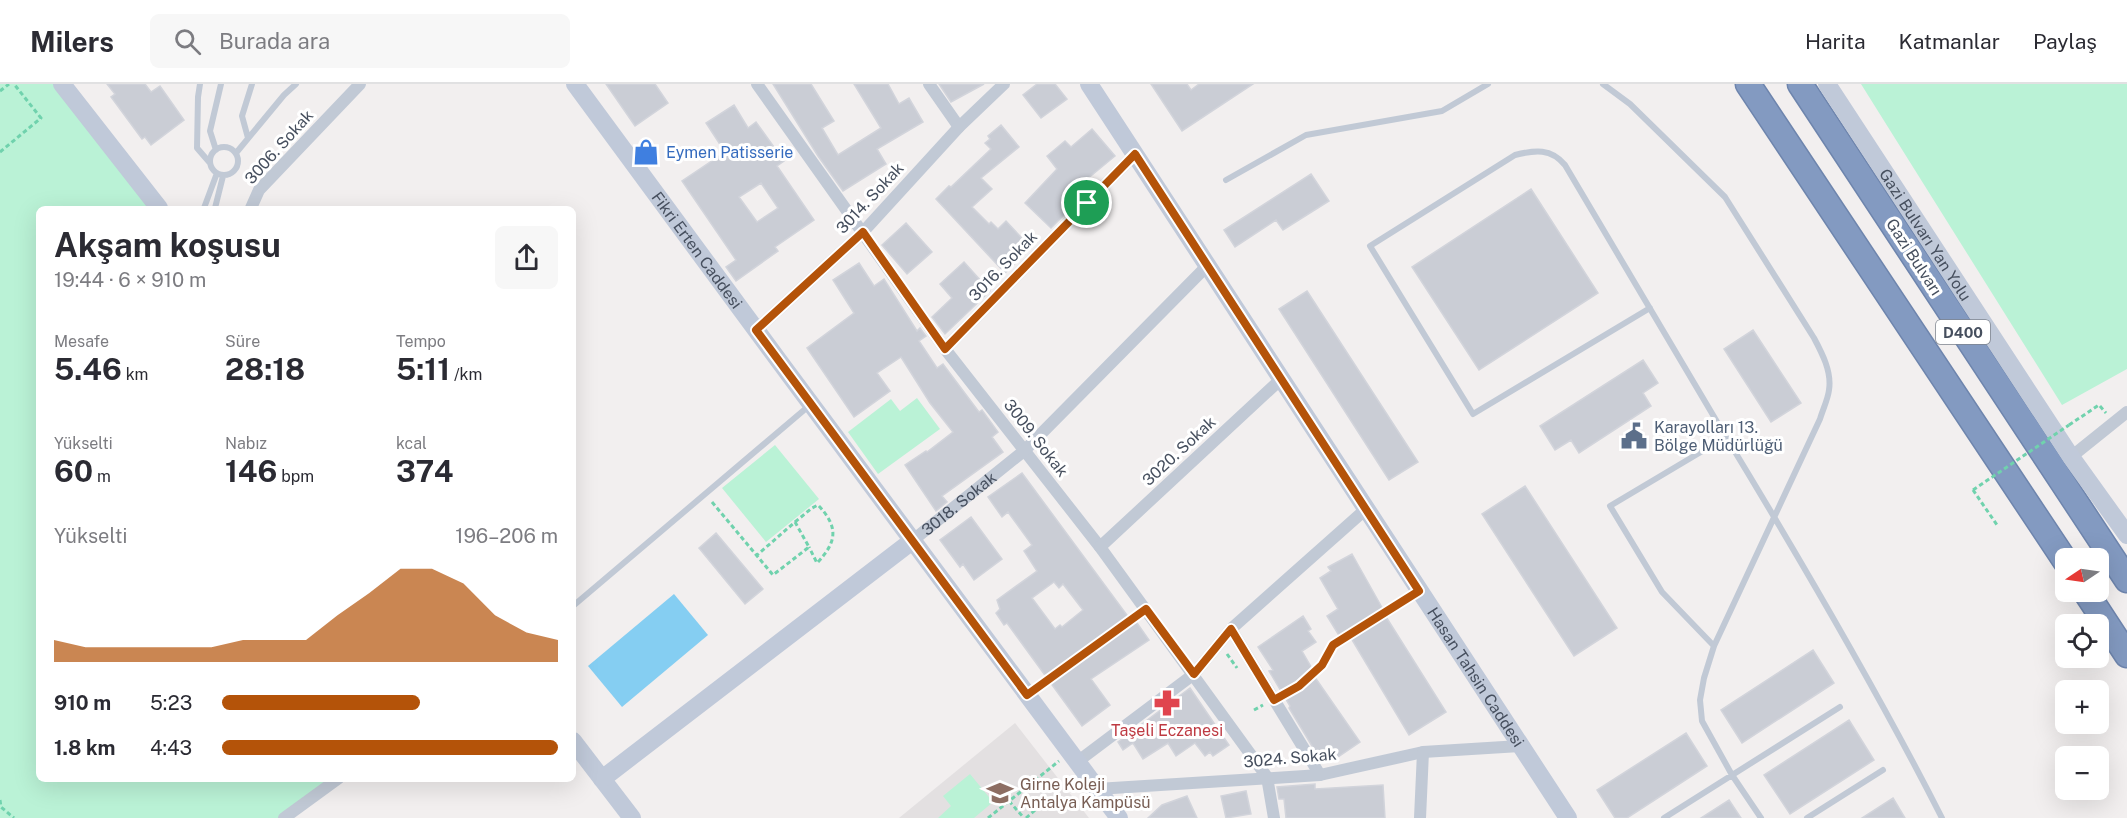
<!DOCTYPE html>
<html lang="tr">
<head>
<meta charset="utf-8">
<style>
  body { margin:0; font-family:"Public Sans",sans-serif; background:#f7f7f7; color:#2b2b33; height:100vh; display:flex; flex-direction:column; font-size:22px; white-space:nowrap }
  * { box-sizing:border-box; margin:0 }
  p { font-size:20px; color:#7c7c81 }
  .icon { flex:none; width:33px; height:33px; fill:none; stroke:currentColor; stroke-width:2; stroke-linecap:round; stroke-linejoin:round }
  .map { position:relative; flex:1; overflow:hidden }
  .side { position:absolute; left:36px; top:122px; width:540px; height:576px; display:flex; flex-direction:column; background:#fff; border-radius:9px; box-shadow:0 6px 24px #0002 }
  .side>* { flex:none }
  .needle { width:39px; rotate:257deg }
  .fabs { position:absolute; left:2055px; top:464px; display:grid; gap:12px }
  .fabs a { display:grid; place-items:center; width:54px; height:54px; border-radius:9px; background:#fff; box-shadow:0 6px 24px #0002; font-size:30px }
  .pin { position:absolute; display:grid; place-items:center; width:51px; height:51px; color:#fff; margin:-26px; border:3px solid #fff; border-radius:50%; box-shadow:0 2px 6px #0007 }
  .round { display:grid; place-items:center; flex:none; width:63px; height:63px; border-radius:9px; background:#f7f7f7 }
  .summary { display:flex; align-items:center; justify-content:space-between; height:102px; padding:0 18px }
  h1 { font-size:33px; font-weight:700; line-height:45px }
  .figures { display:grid; grid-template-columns:repeat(3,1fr); gap:9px; height:102px; padding:6px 18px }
  .figures div { display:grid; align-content:center }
  .figures b { font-size:30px; font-weight:700 }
  .figures small { font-size:16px; font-weight:400 }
  .figures p { font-size:16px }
  .chart { height:168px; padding:12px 18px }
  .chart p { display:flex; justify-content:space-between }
  .chart svg { width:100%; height:108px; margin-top:6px; fill:#b45309; opacity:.7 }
  ul { padding:0 18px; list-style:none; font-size:20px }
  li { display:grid; grid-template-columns:96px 72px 1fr; align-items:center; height:45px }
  li i { height:15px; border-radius:8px; background:#b45309 }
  header { display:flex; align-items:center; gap:36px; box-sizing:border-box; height:84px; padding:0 30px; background:#fff; border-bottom:2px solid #e1e1e2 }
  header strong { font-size:28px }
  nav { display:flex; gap:33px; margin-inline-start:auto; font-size:21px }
  .search { width:420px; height:54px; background:#f7f7f7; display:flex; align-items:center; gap:15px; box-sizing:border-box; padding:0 21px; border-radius:9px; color:#7c7c81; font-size:22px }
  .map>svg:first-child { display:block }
  .education { fill:#e3e0e1 }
  .green { fill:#baf2d6 }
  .water { fill:#85cef2 }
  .building { fill:#cacdd5; stroke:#d2d4db; stroke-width:1.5; fill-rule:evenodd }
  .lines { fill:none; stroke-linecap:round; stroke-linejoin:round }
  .highway-casing { stroke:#6e85ad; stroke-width:27 }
  .path { stroke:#70d2ad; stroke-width:3; stroke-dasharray:4.5 3; stroke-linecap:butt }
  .lane { stroke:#c1c9d5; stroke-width:6 }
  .street { stroke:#c1c9d5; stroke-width:12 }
  .secondary { stroke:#c0c9d9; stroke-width:18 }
  .highway { stroke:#839ac1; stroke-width:24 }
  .path-bridge { stroke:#70d2ad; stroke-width:3; stroke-dasharray:4.5 3; stroke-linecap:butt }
  .route-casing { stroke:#fff; stroke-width:12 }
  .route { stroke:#b45309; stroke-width:8 }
  .labels { text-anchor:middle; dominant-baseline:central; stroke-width:6; stroke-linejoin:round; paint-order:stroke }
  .shield { fill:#fff; stroke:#7e848e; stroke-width:1.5 }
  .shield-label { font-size:15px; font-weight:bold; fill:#464f5e }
  .street-label { font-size:16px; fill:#464f5e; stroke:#fff }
  .shop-label { font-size:16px; fill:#366cbe; stroke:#fff; text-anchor:start }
  .service-label { font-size:16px; fill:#4e5e75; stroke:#fff; text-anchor:start }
  .health-label { font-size:16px; fill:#be3a42; stroke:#fff }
  .education-label { font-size:16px; fill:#785e54; stroke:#fff; text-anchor:start }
</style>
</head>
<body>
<header>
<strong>Milers</strong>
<div class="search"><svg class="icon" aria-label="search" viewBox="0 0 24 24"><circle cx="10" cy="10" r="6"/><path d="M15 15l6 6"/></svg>Burada ara</div>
<nav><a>Harita</a><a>Katmanlar</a><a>Paylaş</a></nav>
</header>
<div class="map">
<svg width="2127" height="734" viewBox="0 0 2127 734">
  <rect width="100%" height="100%" fill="#f2efef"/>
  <path class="education" d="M1015,639L1089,734H899Z"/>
  <path class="green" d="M0,0H63L160,124H39V694L339,695L284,734H0Z
    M1861,0H2127V285L2062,321Z
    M917,314L940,345L878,390L848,348L891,315L900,327Z
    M775,361L819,415L766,458L722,404Z
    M970,690L993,718L974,734H938L951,722L943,712Z"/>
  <path class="water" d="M674,510L708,551L622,623L588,582Z"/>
  <path class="building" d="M107,0H145L151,8L160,2L184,36L151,61L145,53L142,55L111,13L115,10Z
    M606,0H655L668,19L635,42Z
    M773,0H811L834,37L822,44L838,71L881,44L854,0H888L899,20L909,14L923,38L877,65L886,80L843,107L818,72Z
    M939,0H984L951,18Z
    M1037,0H1055L1067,15L1041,34L1023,11Z
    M1151,0H1187L1191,6L1199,0H1253L1182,47Z
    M734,21L748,44L756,38L784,77L777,82L814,136L775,163L778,167L736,197L726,183L736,176L682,97L725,68L706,39ZM761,99L778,124L757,138L739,113Z
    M1001,41L1019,63L981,94L992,105L972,123L989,140L991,138L998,145L1006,137L1031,164L1005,189L936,115L949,102L951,103L991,65L985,59L990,55L988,52Z
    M1092,45L1115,72L1069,110L1077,118L1051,144L1025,119L1057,85L1047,72L1065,57L1071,63Z
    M1311,90L1329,117L1283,146L1276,136L1235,163L1224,146Z
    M1531,105L1598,209L1479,286L1412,183Z
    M906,139L932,168L907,190L882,161Z
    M964,178L990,207L945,250L932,233L952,214L940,200Z
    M859,179L874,202L884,195L917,247L920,244L926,252L919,257L937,284L943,280L979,328L982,326L998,348L992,353L1003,368L942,412L947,418L936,427L905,381L926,367L927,368L953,348L930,319L901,273L877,289L890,307L854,333L807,264L854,229L833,196Z
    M1307,207L1418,378L1389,396L1279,225Z
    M1753,246L1801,319L1771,338L1724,265Z
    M1643,276L1658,299L1643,309L1651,322L1579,369L1571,356L1555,366L1540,342Z
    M1022,389L1132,538L1135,536L1149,556L1091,595L1110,621L1082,642L1007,539L1004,541L996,529L1000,525L997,516L1037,487L1024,467L1032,461L1008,428L1002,433L988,413ZM1054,498L1059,504L1063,500L1083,526L1062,543L1060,541L1055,545L1032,514Z
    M1525,402L1617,544L1574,572L1482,430Z
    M971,433L1002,475L974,496L963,480L960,483L940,456Z
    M716,449L763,505L745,520L699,464Z
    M1352,470L1384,527L1383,528L1446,628L1409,651L1348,549L1340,553L1327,532L1338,525L1320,494L1331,487L1328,483Z
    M1303,532L1311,545L1308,547L1316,558L1302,567L1314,588L1312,589L1360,658L1338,673L1318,672L1289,624L1290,622L1269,587L1273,586L1258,563Z
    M1813,566L1834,599L1742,659L1721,626Z
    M1190,604L1229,661L1213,672L1210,668L1205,672L1195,659L1176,672L1168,659L1143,675L1133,659L1123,666L1118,658Z
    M1849,636L1874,676L1790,730L1764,691Z
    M1686,649L1707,682L1627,734H1615L1597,706Z
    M1315,700V705L1383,701L1385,734H1286L1284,715H1279L1277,703Z
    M1246,707L1251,730L1226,734L1221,712Z
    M1187,712L1197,734H1148L1162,721Z
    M1893,714L1905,734H1862Z
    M1729,716L1741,734H1701Z"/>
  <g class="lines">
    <g class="highway-casing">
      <path id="highway" d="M1748,0L2066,478
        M1800,0L2127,496
        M2085,507L2127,571"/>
    </g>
    <path class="path" d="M0,7L9,0
      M0,68L41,34L14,0
      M2069,341L2099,321L2106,329
      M1973,406L1997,441
      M712,418L773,491L809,463L795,438L756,472
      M795,438L812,424L818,421C839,443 837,458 817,479L809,463
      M1227,570L1237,584
      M1040,601L1134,532
      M1285,610L1299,602L1322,581L1333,561L1407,514
      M1254,626L1263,621
      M0,716L1,723L14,734
      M1009,717L1024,734
      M988,734L1059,677
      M1026,734L1035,726"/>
    <path class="lane" d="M200,0L198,13L197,64L210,79
      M1603,0L1630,20L1725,113L1814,254C1822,269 1832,288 1829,306C1828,315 1823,325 1820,335L1714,562L1704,594L1700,616L1702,637L1732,691L1761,734
      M248,54L242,32L252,0
      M210 77a14 14 0 1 1 28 0a14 14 0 1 1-28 0Z
      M216,66L210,47L221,0
      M236,69L284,11L296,0
      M1226,96L1306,51L1442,27L1488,0
      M204,124L217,89
      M215,124L223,92
      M1650,224L1473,330L1370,162L1515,71C1535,66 1551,64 1565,81L1726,353
      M573,522L810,321
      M1714,562L1662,508L1610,422L1726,353C1802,478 1876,604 1942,734
      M1664,734L1840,623
      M1807,734L1883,686"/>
    <g class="street">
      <path d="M757,0L945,265L1100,463L1267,693L1274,734"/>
      <path d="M929,0L959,43"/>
      <path d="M251,124L259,106L360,0"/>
      <path d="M756,246L863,148L959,43L1004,0"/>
      <path d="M945,265L1135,70"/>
      <path d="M2071,373L2127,328"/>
      <path id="s1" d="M912,457L1025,366L1207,182"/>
      <path d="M1100,463L1281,295"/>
      <path d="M1231,545L1320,691"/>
      <path d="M1077,678L1194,590L1231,545L1366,425"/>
      <path d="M1097,705L1320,691L1423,668L1520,662"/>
      <path d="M284,734L339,694"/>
      <path d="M1420,734L1423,668"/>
    </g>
    <g class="secondary">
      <path d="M62,0L159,124"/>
      <path id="s2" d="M575,0L779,277L1119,734"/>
      <path id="s3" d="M1089,0L1568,734"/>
      <path id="s4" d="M1827,0L2071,373L2127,451"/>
      <path d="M573,657L632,734"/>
      <path d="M602,695L912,457"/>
    </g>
    <use href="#highway" class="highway"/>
    <path class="path-bridge" d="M1973,406L2069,341"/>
  </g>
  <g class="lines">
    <g class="route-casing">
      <path id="route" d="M1135,70L1419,507L1333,561L1322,581L1299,602L1274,616L1231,545L1194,590L1146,525L1027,611L756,246L863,148L945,265Z"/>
    </g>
    <use href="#route" class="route"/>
  </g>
  <defs>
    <g id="shop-bare" transform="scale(2.07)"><path d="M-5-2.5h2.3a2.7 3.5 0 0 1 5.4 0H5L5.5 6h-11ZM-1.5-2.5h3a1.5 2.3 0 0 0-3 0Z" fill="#3f7fe0" stroke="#fff" stroke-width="2.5" paint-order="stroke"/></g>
    <g id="civic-bare" transform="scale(2.07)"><path d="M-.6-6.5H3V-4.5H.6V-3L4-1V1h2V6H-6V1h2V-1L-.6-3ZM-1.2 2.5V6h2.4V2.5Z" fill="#5c6f8a" stroke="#fff" stroke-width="2.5" paint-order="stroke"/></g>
    <g id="pharmacy-bare" transform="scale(2.07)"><path d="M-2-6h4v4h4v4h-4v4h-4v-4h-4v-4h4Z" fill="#e0444e" stroke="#fff" stroke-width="2.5" paint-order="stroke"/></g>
    <g id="school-bare" transform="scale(2.07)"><path d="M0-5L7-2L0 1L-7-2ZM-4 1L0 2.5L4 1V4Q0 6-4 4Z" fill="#8d6e63" stroke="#fff" stroke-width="2.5" paint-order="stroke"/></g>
  </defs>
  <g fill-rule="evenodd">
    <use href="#shop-bare" x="646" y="68"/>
    <use href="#civic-bare" x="1634" y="352"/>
    <use href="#pharmacy-bare" x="1167" y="619"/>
    <use href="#school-bare" x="1000" y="709"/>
  </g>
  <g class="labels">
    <rect class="shield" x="1936" y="236" width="54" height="24" rx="4.5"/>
    <g class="shield-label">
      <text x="1963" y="248">D400</text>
    </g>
    <g class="street-label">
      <text transform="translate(279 63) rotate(-48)">3006. Sokak</text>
      <text transform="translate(870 114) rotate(-47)">3014. Sokak</text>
      <text stroke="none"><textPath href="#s4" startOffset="180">Gazi Bulvarı Yan Yolu</textPath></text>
      <text stroke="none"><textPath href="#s2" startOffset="206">Fikri Erten Caddesi</textPath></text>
      <text transform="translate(1914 173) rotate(57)">Gazi Bulvarı</text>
      <text transform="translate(1003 182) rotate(-46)">3016. Sokak</text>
      <text transform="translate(1036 354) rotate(52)">3009. Sokak</text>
      <text transform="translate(1179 367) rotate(-43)">3020. Sokak</text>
      <text stroke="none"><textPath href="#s1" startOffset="60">3018. Sokak</textPath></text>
      <text stroke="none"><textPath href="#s3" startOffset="708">Hasan Tahsin Caddesi</textPath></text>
      <text transform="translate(1290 674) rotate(-5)">3024. Sokak</text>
    </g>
    <g class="shop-label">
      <text x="666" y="68">Eymen Patisserie</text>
    </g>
    <g class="service-label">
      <text x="1654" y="343">Karayolları 13.<tspan x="1654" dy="18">Bölge Müdürlüğü</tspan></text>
    </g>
    <g class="health-label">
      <text x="1167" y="646">Taşeli Eczanesi</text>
    </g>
    <g class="education-label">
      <text x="1020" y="700">Girne Koleji<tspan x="1020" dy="18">Antalya Kampüsü</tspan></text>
    </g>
  </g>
</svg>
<div class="fabs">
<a><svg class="needle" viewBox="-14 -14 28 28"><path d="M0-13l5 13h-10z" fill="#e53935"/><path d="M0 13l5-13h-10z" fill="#7c7c81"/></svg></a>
<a><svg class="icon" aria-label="locate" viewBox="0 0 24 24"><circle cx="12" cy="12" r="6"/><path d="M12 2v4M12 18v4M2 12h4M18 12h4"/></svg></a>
<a>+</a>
<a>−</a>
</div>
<div class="pin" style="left:1087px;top:119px;background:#1e9e55"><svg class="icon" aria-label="arrive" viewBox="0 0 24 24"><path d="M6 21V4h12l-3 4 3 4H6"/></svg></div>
<section class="side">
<div class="summary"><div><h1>Akşam koşusu</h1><p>19:44 · 6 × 910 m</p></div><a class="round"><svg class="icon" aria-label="share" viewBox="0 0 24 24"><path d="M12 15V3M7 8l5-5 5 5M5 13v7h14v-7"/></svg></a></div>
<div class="figures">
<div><p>Mesafe</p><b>5.46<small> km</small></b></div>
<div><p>Süre</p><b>28:18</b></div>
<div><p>Tempo</p><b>5:11<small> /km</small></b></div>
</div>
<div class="figures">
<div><p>Yükselti</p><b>60<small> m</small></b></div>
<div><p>Nabız</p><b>146<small> bpm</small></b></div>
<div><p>kcal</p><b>374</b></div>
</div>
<div class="chart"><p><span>Yükselti</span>196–206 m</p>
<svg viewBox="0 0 160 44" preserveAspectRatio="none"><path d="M0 44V35L10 38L20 38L30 38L40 38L50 38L60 35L70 35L80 35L90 25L100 16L110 6L120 6L130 12L140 25L150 32L160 35V44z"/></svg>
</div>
<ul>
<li><b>910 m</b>5:23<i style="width:59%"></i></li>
<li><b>1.8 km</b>4:43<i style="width:100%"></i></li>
</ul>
</section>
</div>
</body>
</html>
